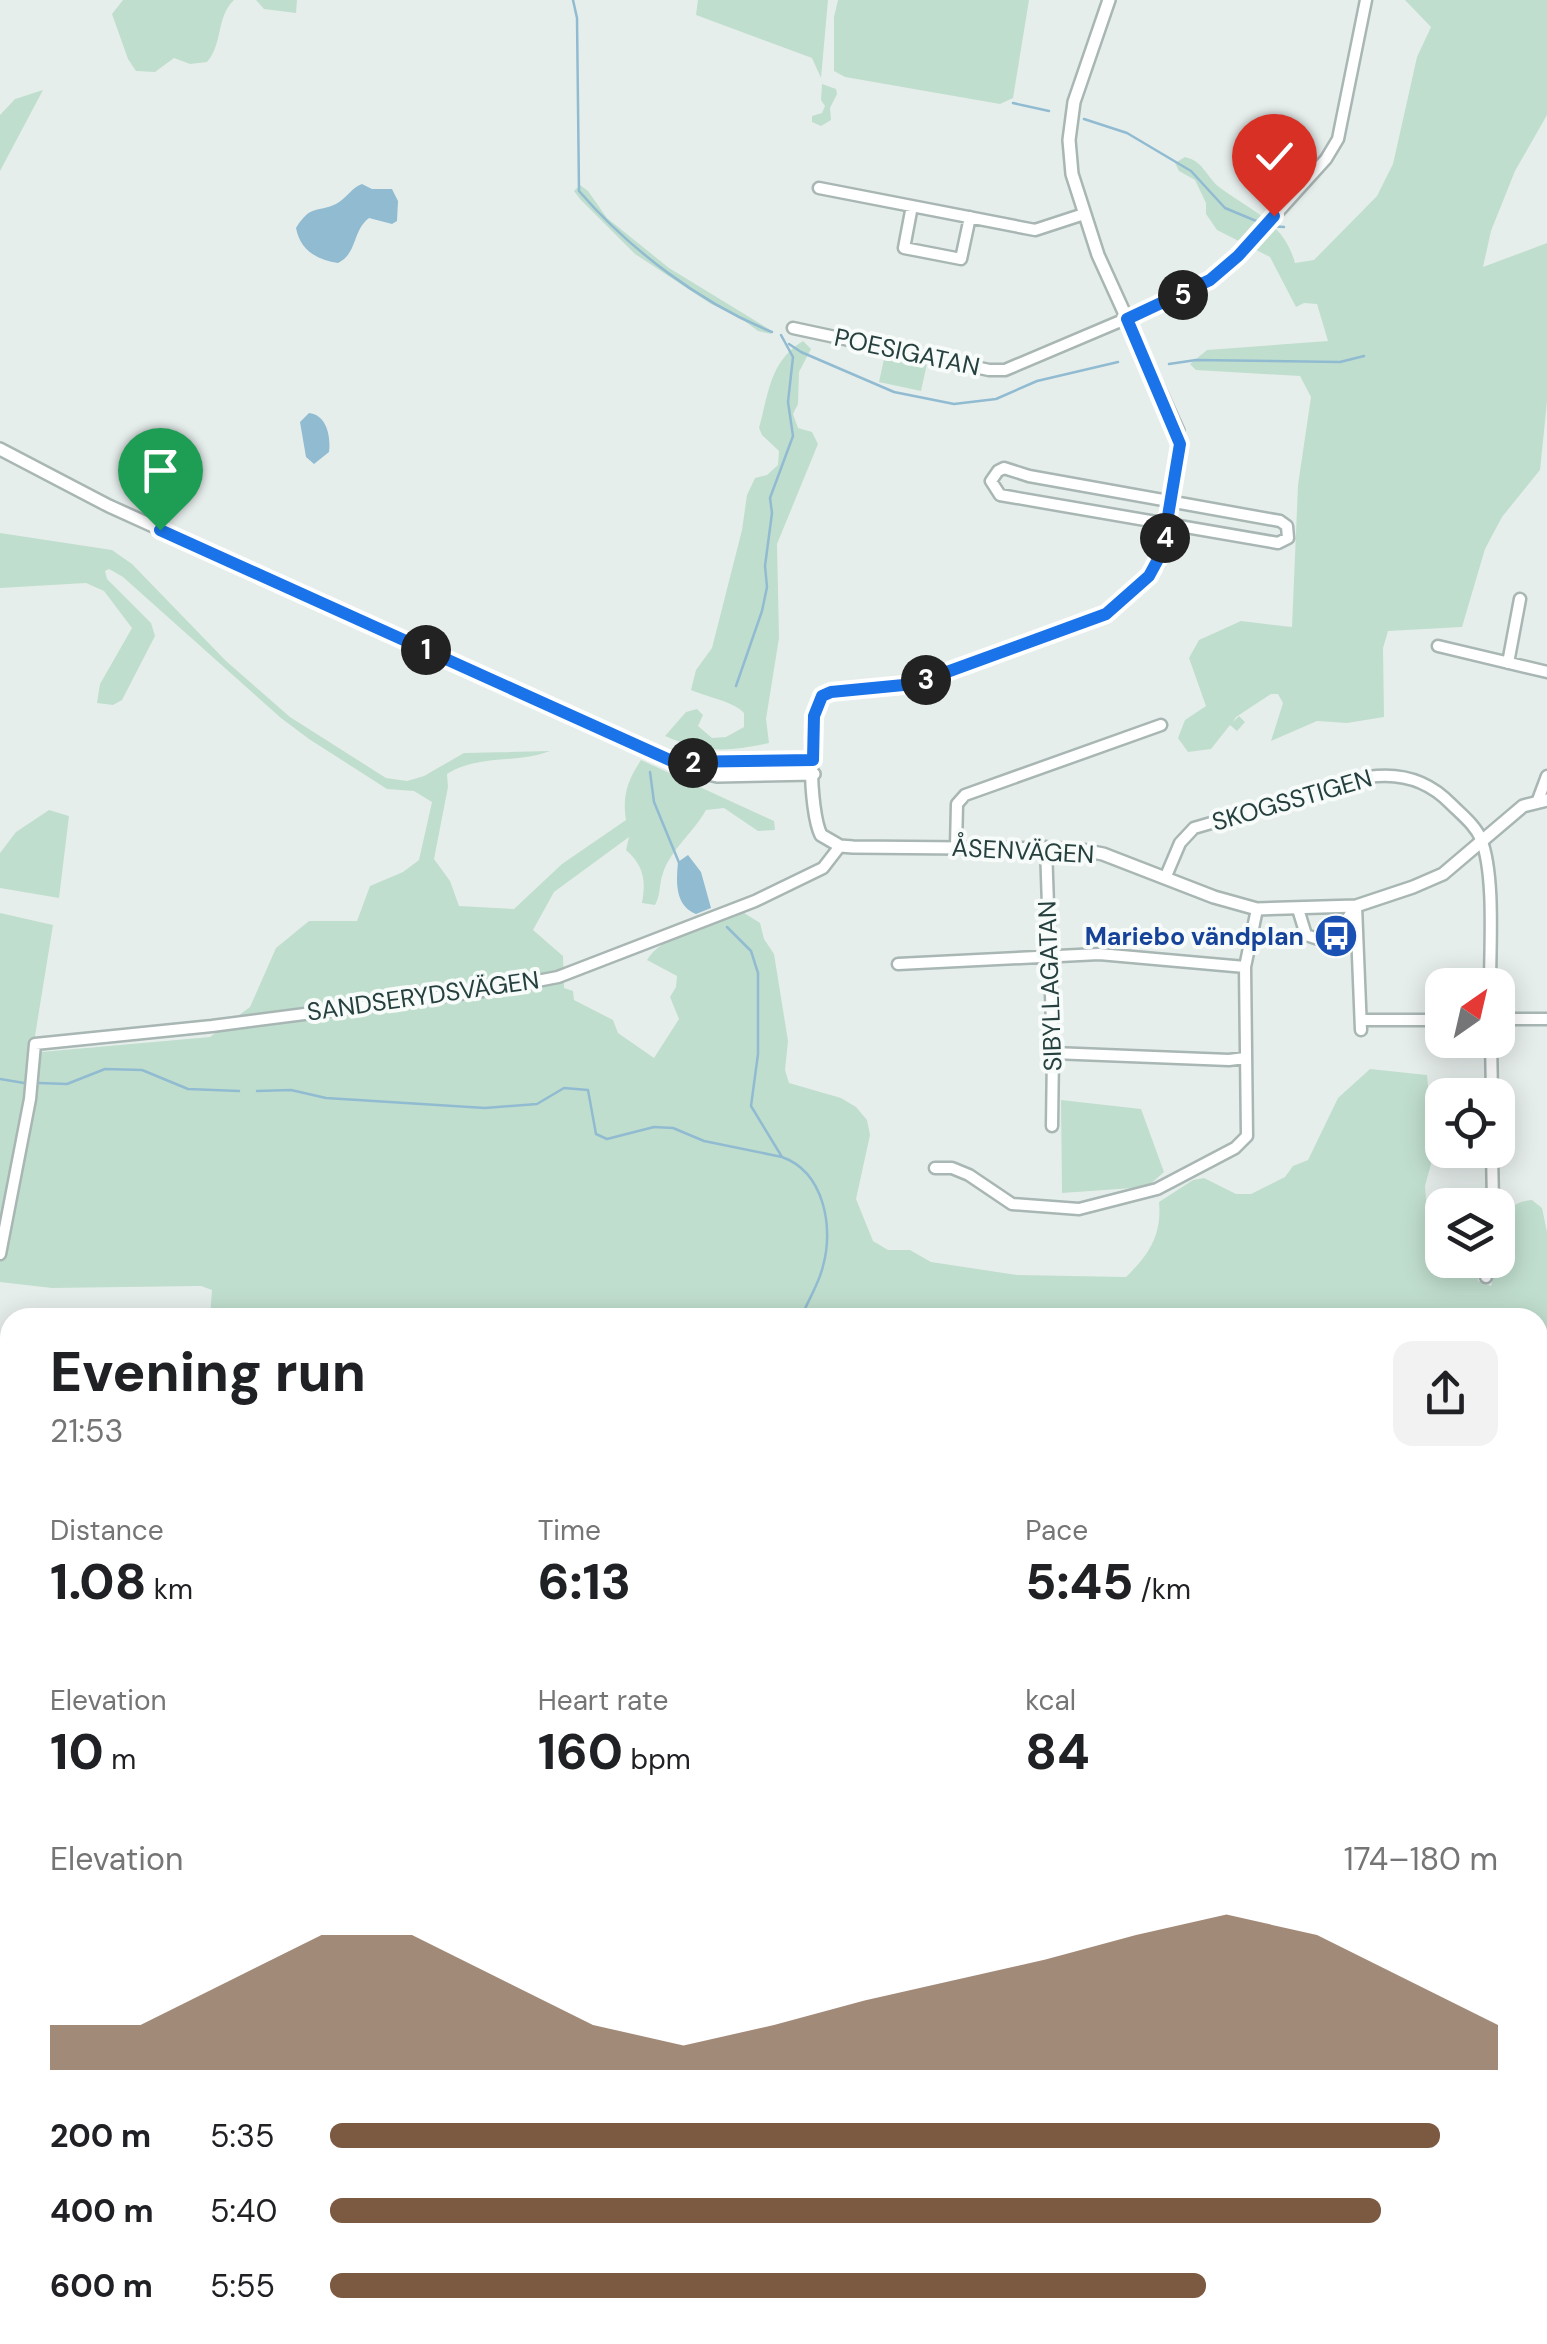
<!DOCTYPE html>
<html lang="en">
<head>
<meta charset="utf-8">
<style>
  body { margin:0; font-family:"DM Sans",sans-serif; background:#f2f2f2; color:#202124; height:100vh; display:flex; flex-direction:column; font-size:38px; white-space:nowrap }
  * { box-sizing:border-box; margin:0 }
  p { font-size:32px; color:#757577 }
  .icon { flex:none; width:55px; height:55px; fill:none; stroke:currentColor; stroke-width:2; stroke-linecap:round; stroke-linejoin:round }
  .map { position:relative; flex:1; overflow:hidden }
  .side { position:absolute; left:0px; top:1308px; width:1548px; height:1038px; display:flex; flex-direction:column; background:#fff; border-radius:30px 30px 0 0; box-shadow:0 5px 25px #0003 }
  .side>* { flex:none }
  .needle { width:65px; rotate:34deg }
  .controls { position:absolute; left:1425px; top:968px; display:grid; gap:20px }
  .controls a { display:grid; place-items:center; width:90px; height:90px; border-radius:20px; background:#fff; box-shadow:0 5px 25px #0003; font-size:50px }
  .pin { position:absolute; display:grid; place-items:center; width:85px; height:85px; color:#fff; margin:-102px -42px; border-radius:50% 50% 50% 0; rotate:-45deg; box-shadow:0 0 10px #0007 }
  .pin .icon { rotate:45deg }
  .km { position:absolute; width:50px; height:50px; margin:-25px; border-radius:50%; background:#222; color:#fff; font-size:28px; line-height:50px; text-align:center }
  .round { display:grid; place-items:center; flex:none; width:105px; height:105px; border-radius:20px; background:#f2f2f2 }
  .summary { display:flex; align-items:center; justify-content:space-between; height:170px; padding:0 50px }
  h1 { font-size:55px; font-weight:800; line-height:75px }
  .stats { display:grid; grid-template-columns:repeat(3,1fr); gap:15px; height:170px; padding:10px 50px }
  .stats div { display:grid; align-content:center }
  .stats b { font-size:50px; font-weight:800 }
  .stats small { font-size:28px; font-weight:400 }
  .stats p { font-size:28px }
  .chart { height:280px; padding:20px 50px }
  .chart p { display:flex; justify-content:space-between }
  .chart svg { width:100%; height:180px; margin-top:10px; fill:#7c5a41; opacity:.7 }
  ul { padding:0 50px; list-style:none; font-size:32px }
  li { display:grid; grid-template-columns:160px 120px 1fr; align-items:center; height:75px }
  li i { height:25px; border-radius:12px; background:#7c5a41 }
  .map>svg:first-child { display:block }
  .built { fill:#d4dedb }
  .green { fill:#c0dece }
  .water { fill:#91bbd1 }
  .lines { fill:none; stroke-linecap:round; stroke-linejoin:round }
  .stream { stroke:#91bbd1; stroke-width:2.5 }
  .minor-casing { stroke:#a8b6b4; stroke-width:15 }
  .tertiary-casing { stroke:#a8b6b4; stroke-width:16 }
  .minor { stroke:#fff; stroke-width:10 }
  .tertiary { stroke:#fff; stroke-width:11 }
  .route-casing { stroke:#fff; stroke-width:20 }
  .route { stroke:#1a73e8; stroke-width:12 }
  .labels { text-anchor:middle; dominant-baseline:central; stroke-width:8; stroke-linejoin:round; paint-order:stroke }
  .street-label { font-size:25px; fill:#25403e; stroke:#f7fbf9 }
  .transit-label { font-size:25px; font-weight:bold; fill:#164399; stroke:#f7fbf9; text-anchor:end }
</style>
</head>
<body>
<div class="map">
<svg width="1547" height="2344" viewBox="0 0 1547 2344">
  <rect width="100%" height="100%" fill="#e6eeec"/>
  <path class="built" d="M1538,1519L1547,1528V1637L1538,1633Z"/>
  <path class="green" d="M123,0H234C216,17 223,44 207,62L190,64L174,58L155,72L136,71L128,59L112,14Z
    M256,0H297L296,13L264,9Z
    M698,0H828L821,78L812,58L696,15Z
    M838,0H1029L1013,98L1000,104L845,77L834,71V17Z
    M1405,0H1547V115L1515,171L1491,231L1483,267L1547,243V402L1540,470L1502,517L1485,549L1462,627L1388,631L1383,648L1384,717L1347,723L1317,721L1271,741L1283,703L1278,694H1271L1236,717L1233,722L1239,716L1245,722L1237,731L1230,725L1211,749L1188,752L1178,738L1185,720L1206,706L1189,658L1199,640L1241,621L1292,627L1298,485L1311,397L1300,376L1196,370L1190,364L1207,350L1328,341L1317,304L1304,303L1296,307L1270,257L1217,230L1206,214V203L1195,180L1179,171L1175,163L1185,157C1203,161 1206,176 1219,187C1250,210 1284,222 1295,263L1314,260L1377,196L1393,164L1417,57L1431,27Z
    M822,84L836,89L837,94L830,108L831,120L821,126L812,122V116L822,113L825,106L821,100Z
    M43,90L0,171V115L15,99Z
    M580,185L588,191L607,218L669,268L769,329L771,334L758,331L735,314L711,304L635,254L580,199L574,191Z
    M803,341L811,349L799,372L798,404L793,414L798,428L812,432L818,444L777,544L779,638L766,719L769,743C729,752 703,753 665,736L686,712L697,709L703,715L698,726L712,738L726,737L744,727V713C735,702 707,697 691,690L696,670L712,648L742,530L747,495L755,478L767,475L778,465L779,451L762,435L759,428C769,392 770,361 803,341Z
    M886,350L928,359L921,391L879,382Z
    M0,533L112,550L132,564L226,661L290,717L386,778L407,781L424,776L464,753L550,751C517,764 478,754 447,774L448,787L434,859L450,881L459,906L514,909L562,864L626,820C622,795 628,780 641,760L774,821L775,830L758,831L724,808L706,810C694,832 671,849 663,873C659,884 661,894 655,905L642,903C646,880 644,866 626,850L629,837L554,892L533,930L563,956L564,988L573,991L574,1000L613,1020L618,1033L654,1058L679,1019L670,997L676,987L677,976L647,960C659,938 716,917 741,911L760,923L764,939L774,954L788,1041L785,1070L789,1083L841,1098L856,1107L867,1120L870,1135L856,1199L873,1241L888,1250H910L931,1262L1017,1275L1126,1277C1149,1255 1162,1235 1159,1202L1193,1180L1204,1178L1236,1194H1251L1285,1177L1293,1166L1308,1160L1338,1098L1370,1069L1427,1075L1429,1098L1440,1131L1425,1186L1428,1230L1442,1236V1260H1476L1479,1267L1478,1281L1491,1286C1500,1257 1488,1203 1532,1200L1542,1208L1547,1232V1402L1538,1410V1318H210L212,1290L201,1286L52,1288L0,1282V913L53,925L35,1036L41,1052L210,1037L250,1007L276,948L309,921H357L370,886L403,872L419,860L432,802L414,791L387,789L309,739L281,718L123,577L109,569L105,571L107,579L151,623L155,636L122,700L113,705L97,703L100,684L132,628L104,591L86,583L0,588Z
    M49,810L69,816L59,898L0,888V853L16,832Z
    M1061,1100L1141,1109L1164,1172L1147,1187L1062,1193Z
    M10,1956V2335H452L438,2344H0V1968Z
    M1547,2220V2344H1396L1397,2335H1538V2229Z
    M503,2335H1212L1217,2344H496Z"/>
  <path class="water" d="M362,184L372,189H392L398,201L397,221L392,224L369,218C352,231 358,253 338,263C317,260 300,250 296,228C311,204 316,213 336,204C346,199 351,188 362,184Z
    M309,413C327,415 331,437 329,452L314,464L306,457L300,422Z
    M688,855L701,872L711,908L696,914C675,906 676,882 678,862Z"/>
  <g class="lines">
    <path class="stream" d="M573,0L577,18L579,191C629,249 700,303 772,332
      M1013,103L1049,111
      M1084,119L1127,133L1191,171L1225,208L1261,223
      M1268,226L1284,227
      M789,344L801,352L894,392L954,404L996,399L1037,381L1118,362
      M1169,364L1196,360L1340,362L1364,356
      M736,686L762,611L767,587L765,566L772,513L770,498L793,436L788,402L793,357L781,335
      M650,772L654,802L680,865
      M727,927L751,951L758,973V1054L751,1106L782,1157C824,1172 834,1227 823,1266C819,1284 808,1300 801,1318
      M0,1079L24,1083
      M39,1083L67,1084L105,1069L142,1070L188,1089L239,1091
      M257,1091L291,1090L326,1098L485,1108L537,1104L564,1088L588,1090L596,1134L607,1139L654,1127L673,1128L704,1141L782,1157
      M919,2335L935,2344
      M1162,2344L1165,2335"/>
    <g class="minor-casing">
      <path id="minor" d="M819,188L1035,230L1084,214
        M912,206L904,248L961,259L970,217
        M793,328L989,370H1005L1182,295L1210,280L1238,256L1326,159L1338,139L1366,0
        M1004,468L1029,476L1280,521L1287,526L1288,538L1278,543L1000,495L991,481L998,471Z
        M1438,646L1547,672
        M1508,663L1520,599
        M1538,800L1547,776
        M956,847L957,804L965,795L1161,725
        M1046,847L1053,1053L1052,1126
        M1166,876L1180,843L1194,828L1368,777C1401,772 1428,780 1451,804C1462,815 1475,825 1481,839C1495,874 1490,946 1490,985
        M1356,906L1361,1030
        M1298,909L1306,935L1324,941L1336,936L1355,907
        M898,964L1099,954L1245,967
        M1498,1019H1547
        M1361,1020H1442
        M1491,1040L1492,1095
        M1053,1053L1229,1060L1245,1058
        M1492,1150L1493,1205
        M935,1168H952L969,1175L1012,1204L1079,1209L1157,1189L1235,1148L1247,1136L1245,967L1257,909
        M0,1254L30,1099L35,1044L212,1026L490,990L558,977L755,901L823,868L840,846
        M1486,1277L1488,1260
        M1538,1641L1547,1643
        M1538,1731L1540,1725L1547,1729
        M1538,1756L1547,1806
        M1538,1841L1547,1823
        M1538,1874L1547,1882
        M1538,1942L1547,1950
        M1538,2052L1547,2039
        M1538,2094L1547,2102
        M443,2344L456,2335"/>
    </g>
    <g class="tertiary-casing">
      <path id="tertiary" d="M1109,0L1074,102L1069,140L1072,174L1098,255L1178,431L1179,455L1158,564L1149,576L1106,614L914,684L831,692L822,696C807,717 809,811 821,835L840,846L853,847L1077,849L1103,854L1214,897L1257,909L1356,906L1413,887L1443,874L1523,806L1547,800
        M0,449L109,506L694,771L717,776L814,774
        M683,762L813,760"/>
    </g>
    <use href="#minor" class="minor"/>
    <use href="#tertiary" class="tertiary"/>
  </g>
  <g class="lines">
    <g class="route-casing">
      <path id="route" d="M160,530L674,762L813,760L814,716L822,696L831,692L914,684L1106,614L1149,576L1162,552L1180,444L1127,319L1210,280L1238,256L1274,216"/>
    </g>
    <use href="#route" class="route"/>
  </g>
  <defs>
    <g id="bus-disc" transform="scale(2.25)"><circle r="9.5" fill="#1a4fb4" stroke="#f7fbf9"/><path d="M-5-6H5V4H4V6H2V4H-2V6H-4V4H-5ZM-3.5-4V0h7V-4ZM-3.5 1.2v1.5H-2V1.2ZM2 1.2v1.5H3.5V1.2Z" fill="#fff"/></g>
  </defs>
  <g fill-rule="evenodd">
    <use href="#bus-disc" x="1336" y="936"/>
  </g>
  <g class="labels">
    <g class="street-label">
      <text transform="translate(907 352) rotate(12)">POESIGATAN</text>
      <text transform="translate(1292 800) rotate(-16)">SKOGSSTIGEN</text>
      <text transform="translate(1023 851) rotate(3)">ÅSENVÄGEN</text>
      <text transform="translate(1050 986) rotate(-92)">SIBYLLAGATAN</text>
      <text transform="translate(423 996) rotate(-8)">SANDSERYDSVÄGEN</text>
    </g>
    <g class="transit-label">
      <text x="1304" y="936">Mariebo vändplan</text>
    </g>
  </g>
</svg>
<div class="controls">
<a><svg class="needle" viewBox="-14 -14 28 28"><path d="M0-13l5 13h-10z" fill="#e53935"/><path d="M0 13l5-13h-10z" fill="#757577"/></svg></a>
<a><svg class="icon" aria-label="locate" viewBox="0 0 24 24"><circle cx="12" cy="12" r="6"/><path d="M12 2v4M12 18v4M2 12h4M18 12h4"/></svg></a>
<a><svg class="icon" aria-label="layers" viewBox="0 0 24 24"><path d="M12 4l9 5-9 5-9-5zM3 14l9 5 9-5"/></svg></a>
</div>
<div class="pin" style="left:160px;top:530px;background:#1e9e55"><svg class="icon" aria-label="arrive" viewBox="0 0 24 24"><path d="M6 21V4h12l-3 4 3 4H6"/></svg></div>
<div class="pin" style="left:1274px;top:216px;background:#d93025"><svg class="icon" aria-label="check" viewBox="0 0 24 24"><path d="M5 12l5 5 9-10"/></svg></div>
<b class="km" style="left:426px;top:650px">1</b>
<b class="km" style="left:693px;top:763px">2</b>
<b class="km" style="left:926px;top:680px">3</b>
<b class="km" style="left:1165px;top:538px">4</b>
<b class="km" style="left:1183px;top:295px">5</b>
<section class="side">
<div class="summary"><div><h1>Evening run</h1><p>21:53</p></div><a class="round"><svg class="icon" aria-label="share" viewBox="0 0 24 24"><path d="M12 15V3M7 8l5-5 5 5M5 13v7h14v-7"/></svg></a></div>
<div class="stats">
<div><p>Distance</p><b>1.08<small> km</small></b></div>
<div><p>Time</p><b>6:13</b></div>
<div><p>Pace</p><b>5:45<small> /km</small></b></div>
</div>
<div class="stats">
<div><p>Elevation</p><b>10<small> m</small></b></div>
<div><p>Heart rate</p><b>160<small> bpm</small></b></div>
<div><p>kcal</p><b>84</b></div>
</div>
<div class="chart"><p><span>Elevation</span>174–180 m</p>
<svg viewBox="0 0 160 44" preserveAspectRatio="none"><path d="M0 44V33L10 33L20 22L30 11L40 11L50 22L60 33L70 38L80 33L90 27L100 22L110 17L120 11L130 6L140 11L150 22L160 33V44z"/></svg>
</div>
<ul>
<li><b>200 m</b>5:35<i style="width:95%"></i></li>
<li><b>400 m</b>5:40<i style="width:90%"></i></li>
<li><b>600 m</b>5:55<i style="width:75%"></i></li>
</ul>
</section>
</div>
</body>
</html>
